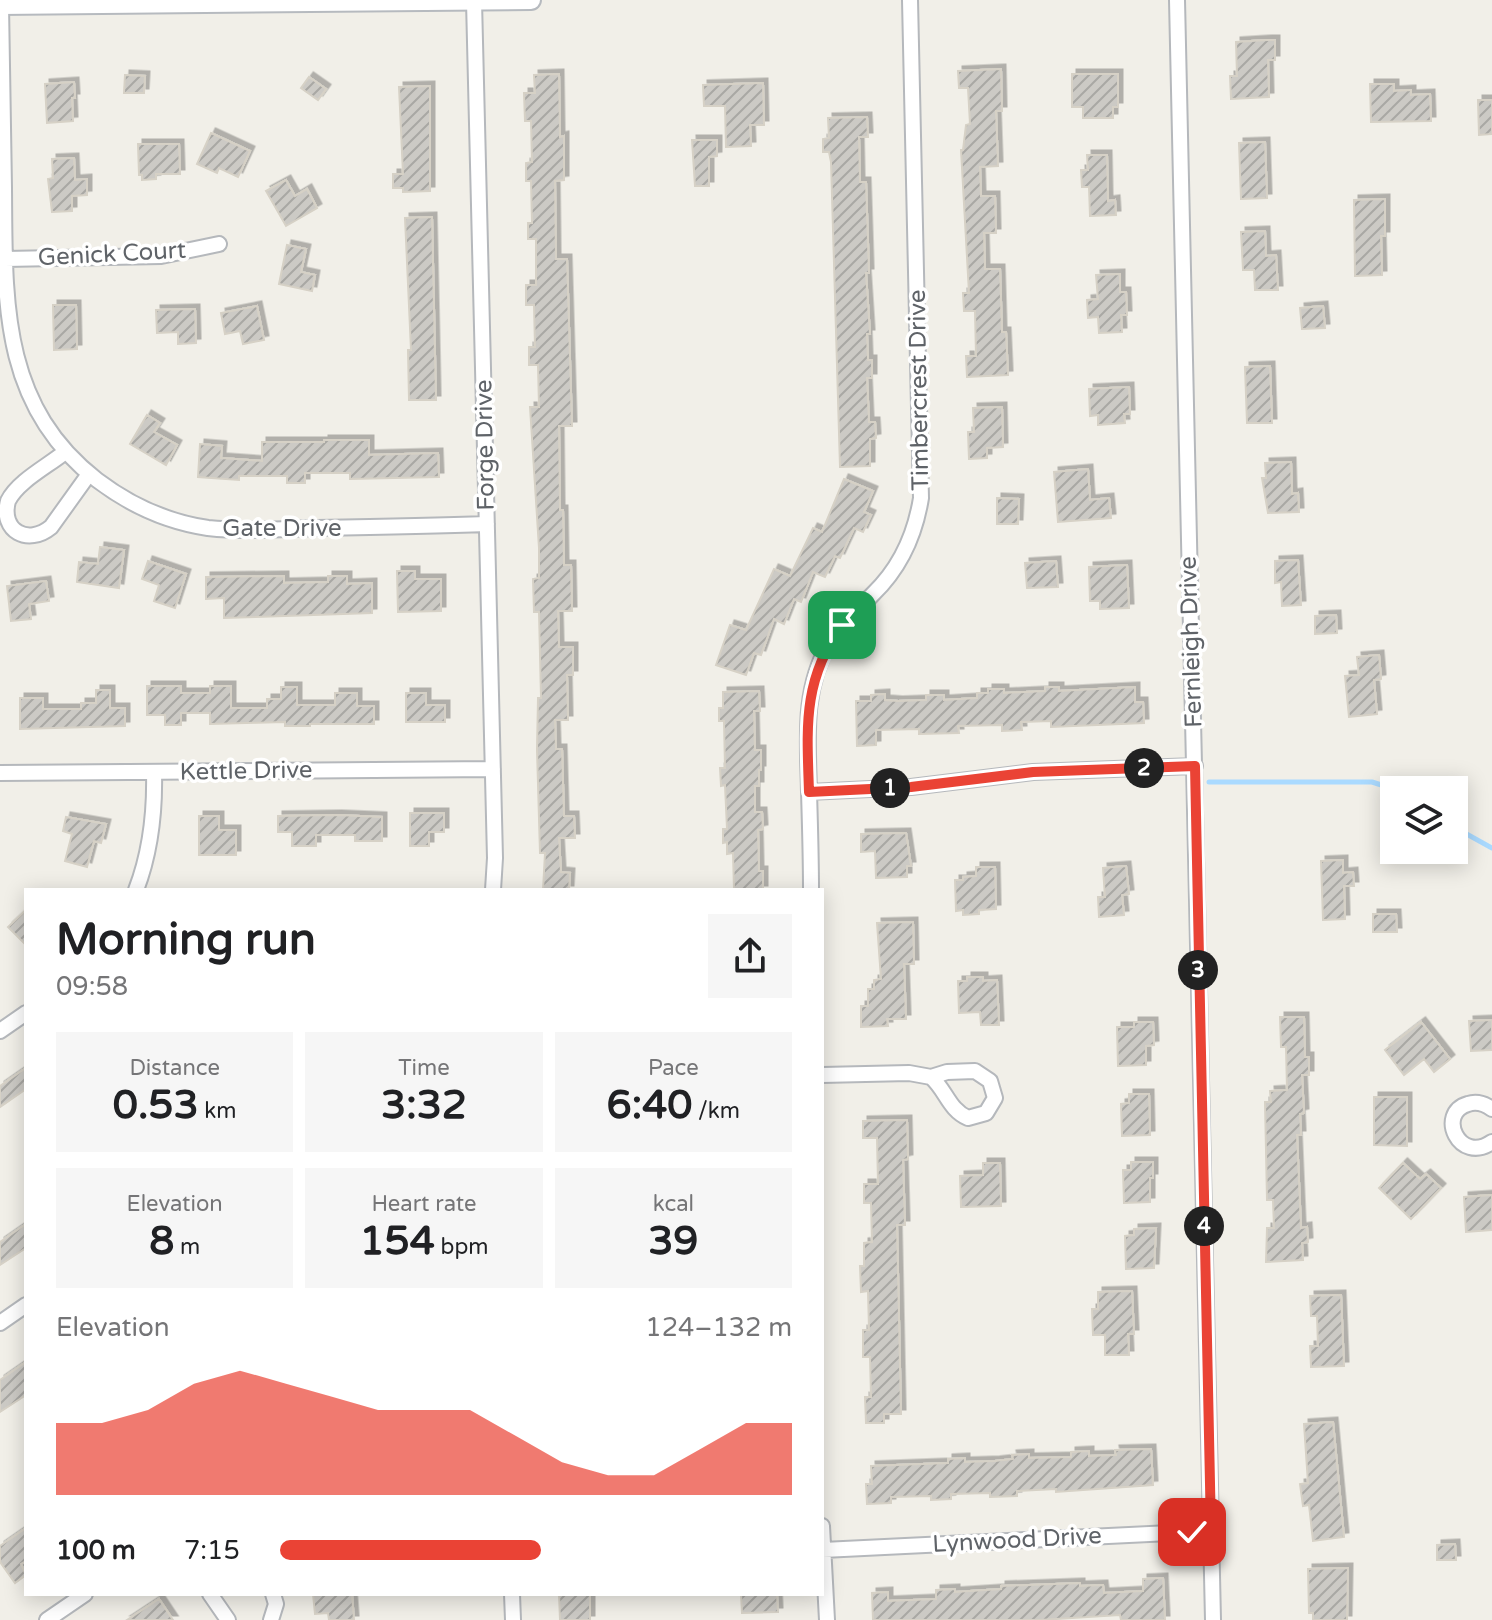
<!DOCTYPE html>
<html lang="en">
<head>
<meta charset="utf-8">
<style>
  body { margin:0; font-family:"Varela Round",sans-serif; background:#f6f6f6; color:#202124; height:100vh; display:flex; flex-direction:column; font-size:30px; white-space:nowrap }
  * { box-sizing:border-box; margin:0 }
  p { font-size:26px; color:#757577 }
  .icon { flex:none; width:44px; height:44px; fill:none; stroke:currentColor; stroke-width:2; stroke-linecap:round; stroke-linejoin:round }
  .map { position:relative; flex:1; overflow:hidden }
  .sheet { position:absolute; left:24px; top:888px; width:800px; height:708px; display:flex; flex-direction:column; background:#fff; border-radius:0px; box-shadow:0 4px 20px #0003 }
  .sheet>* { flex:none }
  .tools { position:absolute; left:1380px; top:776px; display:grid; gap:16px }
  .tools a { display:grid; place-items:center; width:88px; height:88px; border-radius:0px; background:#fff; box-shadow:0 4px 20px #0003; font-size:40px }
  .pin { position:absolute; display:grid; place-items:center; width:68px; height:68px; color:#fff; margin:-34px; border-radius:16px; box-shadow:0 4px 12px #0006 }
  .km { position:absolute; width:40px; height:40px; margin:-20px; border-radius:50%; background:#222; color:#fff; font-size:22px; line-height:40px; text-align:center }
  .round { display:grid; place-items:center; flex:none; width:84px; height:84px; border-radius:0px; background:#f6f6f6 }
  .headline { display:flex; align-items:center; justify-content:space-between; height:136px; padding:0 32px }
  h1 { font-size:44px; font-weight:700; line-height:60px }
  .figures { display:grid; grid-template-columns:repeat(3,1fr); gap:12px; height:136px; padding:8px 32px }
  .figures div { display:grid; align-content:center; border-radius:0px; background:#f6f6f6; text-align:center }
  .figures b { font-size:40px; font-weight:700 }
  .figures small { font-size:22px; font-weight:400 }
  .figures p { font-size:22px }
  .chart { height:224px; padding:16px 32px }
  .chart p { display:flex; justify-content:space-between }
  .chart svg { width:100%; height:144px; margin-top:8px; fill:#ea4335; opacity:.7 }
  ul { padding:0 32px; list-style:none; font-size:26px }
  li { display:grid; grid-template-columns:128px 96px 1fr; align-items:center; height:60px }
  li i { height:20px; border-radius:10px; background:#ea4335 }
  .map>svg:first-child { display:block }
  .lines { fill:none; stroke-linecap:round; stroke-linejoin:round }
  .stream { stroke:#aadaff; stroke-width:5 }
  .building { fill:url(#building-hatch); stroke:#d6d1c6; stroke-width:2; filter:url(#shadow) }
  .street-casing { stroke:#b5b8bc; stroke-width:18 }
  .secondary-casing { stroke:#b6babf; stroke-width:22 }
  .street { stroke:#fff; stroke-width:14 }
  .secondary { stroke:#fff; stroke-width:18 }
  .route-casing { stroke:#fff; stroke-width:16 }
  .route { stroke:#ea4335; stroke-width:10 }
  .labels { text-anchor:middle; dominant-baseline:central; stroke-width:7; stroke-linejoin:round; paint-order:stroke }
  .street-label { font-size:24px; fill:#5f6368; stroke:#fff }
</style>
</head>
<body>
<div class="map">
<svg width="1492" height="1620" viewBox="0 0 1492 1620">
  <defs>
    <pattern id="building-hatch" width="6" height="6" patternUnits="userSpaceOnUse" patternTransform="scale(2)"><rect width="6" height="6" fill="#cccac5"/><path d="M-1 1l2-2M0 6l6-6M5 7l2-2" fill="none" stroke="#a9a8a4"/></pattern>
    <filter id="shadow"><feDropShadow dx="4.5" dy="-4.5" stdDeviation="0" flood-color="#0004"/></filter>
  </defs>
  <rect width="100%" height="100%" fill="#f1efe8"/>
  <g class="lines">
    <path class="stream" d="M1209,782H1372L1397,790
      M1454,827L1492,848"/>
  </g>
  <path class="building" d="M1267,40H1275V60H1268L1269,97L1231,99L1230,76H1237L1236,42Z
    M1001,69L1002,111H996L998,166L980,167L981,196H995L996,233H984L985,269H1000L1002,332H1006L1008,375L967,377L966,356H976L975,311H964L963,293H969L961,150H963L966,125L970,124L968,88H959L958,71Z
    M559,74L560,137L564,136V180L555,181L556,259H567L572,426H559L560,510H563L564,565H571L572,611H558L559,647H573V675H567L568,720H555L556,749H562L564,816H574L575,838H559L561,872L570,873L569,890H543L545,853H540L537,750L538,698H541L539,612H534L533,579L539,578V548L530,407H539L538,365H529V347H535L534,305H526V285H536V239H528V223H532L531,181H526V163L532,162L531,121H525L524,93H535L534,75Z
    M1072,74H1118V107H1113V118H1083V107H1072Z
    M125,75L145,76L144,93H124Z
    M309,77L326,89L318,100L301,88Z
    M74,82L75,98H72L73,121L47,123L45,84Z
    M763,83L764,125H750L751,146L726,147L725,106H704L703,85Z
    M1370,84H1394V91L1411,90V95L1430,94L1431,121L1371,122Z
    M430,86V191L403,192V188H393V174H403L399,87Z
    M1478,100H1492V134L1479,135Z
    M867,117L868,137H859L860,182H866L869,273H866L870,334H867L868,360H872V378H867L869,422H875L876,438L870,439V466L840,467L831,162L829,152H823V139L829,138L828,118Z
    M211,133L250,151L238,177L219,168L217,173L197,164Z
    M692,140H717V156L709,157V186H695Z
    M1265,142L1267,198L1241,199L1239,143Z
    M138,144H179L180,174H156V179L142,180V175H139Z
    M1087,155H1107L1108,201L1115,200L1116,215L1090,216L1089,187H1082L1081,170H1088Z
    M74,158L75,180L87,179V195L72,196V211L52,212L48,179L53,178L52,159Z
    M286,180L295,196L307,189L317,208L286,226L266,191Z
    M1385,199V236H1381L1382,275L1355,276L1354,200Z
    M432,217L436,400H409L408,350H411L405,218Z
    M1265,231L1266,256L1276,255L1278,290H1255L1254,270H1243L1241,232Z
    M287,245L306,249L301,272L315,275L312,291L279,284Z
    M1120,274V292H1126L1127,315H1121L1122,332L1099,333L1098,317L1088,318L1087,300L1098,299L1096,275Z
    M53,305H76L77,349L54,350Z
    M257,306L264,340L243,344L240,331L225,334L221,313Z
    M1323,306L1325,328L1302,329L1300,308Z
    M195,309L196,343L178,344V332L157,333L156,310Z
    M1270,366L1272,423H1247L1245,367Z
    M1129,387L1130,414H1124L1125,423L1098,425V415L1090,416L1089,389Z
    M1002,407L1003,447L987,448V458L969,459L968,432H974L973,408Z
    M147,415L160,423L154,432L177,445L166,465L130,444Z
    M324,440H369V455L438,453L439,477L350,479V473H305V483H287V476H239V480L198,477L200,444L222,446L221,458L262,461V442H324Z
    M1291,462L1292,494L1298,493L1299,512L1268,513L1262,478H1266L1265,463Z
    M1088,469L1090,500L1109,498L1111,518L1058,522L1054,472Z
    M844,479L873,491L864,512L871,515L863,532L854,528L840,558L835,556L825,577L813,572L801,602L794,599L784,624L774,619L761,655L754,653L746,675L716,665L730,625L746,630L774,569L790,576L813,528L822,532Z
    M997,498L1019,499L1018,524H997Z
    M100,547L124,550L119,588L77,582L79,562L98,564Z
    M1298,560L1301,605L1282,606L1281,582L1275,583V561Z
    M148,561L186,574L175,608L154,601L159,585L142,579Z
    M1056,561L1058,587L1027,588L1025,563Z
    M1127,565L1129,608L1100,609V601H1090L1089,567Z
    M397,571H415V579H441V611L398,612Z
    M284,576V583L328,582V576H347V584L372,583V613L224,618V598L206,599V577Z
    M46,581L49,601L29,604L31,619L11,621L7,586Z
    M1336,615L1337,633L1315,634V616Z
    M1379,655L1381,679L1374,680L1377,714L1349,717L1345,676L1359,675L1357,657Z
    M147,686H181V693H210V686H231V708H267V699H281V687H297V705H335V693H357V706H374V724H310V726H285V722L210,724V713H181V725H165V715H147Z
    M1045,687H1059V691L1135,687V702H1143L1144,723L1051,727V721L1021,722L1022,730L1002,731V725L958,726L959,733L919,734V729L876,730V745L857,746L856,701H871V695L885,694V700L898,701L926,700V695H944V700L977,698V693H988V689H1004V693L1045,691Z
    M96,690H110V708H125V726L20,729V698H43V709H81V703H96Z
    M759,691L760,711H754L755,750H761V770H759V786H755V812H762L763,829L758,830L759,871H763V890H734L733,853L727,854V842L723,843V829H727L725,785L721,786L720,768H725L724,721H719V708H723V692Z
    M406,693H426V705H445V722H406Z
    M410,813H444V832H429V846H410Z
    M337,815L382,817V841H355V835H316V846H292V832H278V816Z
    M199,816H219V830H236V855H199Z
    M66,817L106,824L101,843L94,841L87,867L65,861L72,834L63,831Z
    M906,833L911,866H907V877L876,878L875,851L861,852V834Z
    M1343,860V873L1353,872L1354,886H1344L1345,919L1323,920L1321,861Z
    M1126,866L1129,894L1122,895L1124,915L1099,917L1098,897H1105L1103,868Z
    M976,867H995L996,909L979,910V914L963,915V910L956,911L955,880H963V877L976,876Z
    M26,910V945L8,927Z
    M1373,914H1396L1397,932H1373Z
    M913,922L914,964H904L906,1019H887L888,1026L861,1027V1006H868V989H874V980L881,979L877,923Z
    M967,977H983V981L997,980L999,1025H981L980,1012L959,1013L958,981H967Z
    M1280,1017H1304L1305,1057H1309V1075H1302L1304,1113L1300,1114L1301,1135H1297L1301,1228L1307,1227L1308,1242L1302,1243L1303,1260L1266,1262L1267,1228H1274L1273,1200H1267L1265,1102H1271L1270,1091L1287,1090L1286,1047H1281Z
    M1492,1020V1050L1471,1051L1469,1021Z
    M1134,1022H1153L1154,1045L1146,1046V1065L1118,1066L1117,1027H1134Z
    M1421,1022L1450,1059L1434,1072L1424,1059L1404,1075L1385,1050Z
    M26,1068V1089L0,1107V1086Z
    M1129,1094H1149L1150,1135L1122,1136L1121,1104L1129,1103Z
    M1374,1097H1407V1146L1374,1145Z
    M907,1120L908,1159L903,1160L905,1225H897L901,1414H884V1423H866L865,1397H871L870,1357H863V1330H869L868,1291L861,1292L860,1266H864V1243L872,1242L871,1203H864V1184H878L877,1138H863V1121Z
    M1131,1162H1153V1178H1150V1202L1124,1203L1123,1170H1131Z
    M983,1163H1000L1001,1206L961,1207L960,1176L983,1175Z
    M1403,1163L1420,1179L1426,1174L1441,1188L1411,1219L1379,1188Z
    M1492,1195V1230L1466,1232L1464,1197Z
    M26,1224V1248L0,1265V1242Z
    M1156,1228L1154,1268L1126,1269L1125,1236L1134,1235V1229Z
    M1132,1291L1134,1334H1128L1129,1355H1105V1335H1093L1092,1309H1098V1292Z
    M1341,1295L1344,1366L1311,1367L1310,1346H1318L1317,1316H1311L1310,1296Z
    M26,1362V1395L0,1412V1380Z
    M1333,1422L1344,1537L1313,1541L1309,1505L1303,1506L1300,1484L1308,1483L1304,1424Z
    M1151,1449L1153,1485L1056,1492V1489L1017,1491V1496L990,1497V1493L951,1494V1499L931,1500V1496L891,1497V1503L867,1504L866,1484H872L871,1466L948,1463V1459L965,1458V1462L995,1461L1013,1459L1012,1455L1029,1454V1458L1071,1457V1452L1089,1451V1456L1116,1455L1115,1450Z
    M26,1528V1561L21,1564L26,1575L15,1583L0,1562V1546Z
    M1455,1544L1456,1560H1437V1545Z
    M1348,1568L1347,1620H1313V1613H1309L1308,1569Z
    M1163,1578L1165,1620H1121L1120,1615L1040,1620H873L872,1593L888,1592V1601L936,1599V1590L955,1589V1592L1001,1589V1586L1080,1583V1586L1103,1585L1104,1593L1143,1591V1579Z
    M313,1594H352L354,1620H329L328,1613L315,1614Z
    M559,1594H590V1620H560Z
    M741,1594H777L778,1612L742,1613Z
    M159,1599L173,1620H127Z"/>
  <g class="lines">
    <g class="street-casing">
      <path id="street" d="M1177,0L1213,1620
        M474,1L495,858L493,890
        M1,5C2,66 3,127 4,188C5,300 0,405 97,480C130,505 167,522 208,528C244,532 281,529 317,528C374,527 430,526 487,524
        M5,259L161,256L219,244
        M65,452C48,466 18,481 8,501C0,531 28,546 51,527L89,474
        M0,773L493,769
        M809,792L911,787L1033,772L1195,766
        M136,890C151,851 155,813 154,772
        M811,890C811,857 810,825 809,792C808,741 802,690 829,644C840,624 858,610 873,594C901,567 915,535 921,498L910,0
        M0,1031L26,1013
        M975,1071L990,1081L995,1098L986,1113L968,1118C949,1110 946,1090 931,1077L947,1072Z
        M822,1075L909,1073L931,1077
        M1492,1109C1485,1104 1477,1101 1468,1104C1436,1113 1459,1165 1492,1142
        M0,1323L26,1305
        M822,1526L827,1620
        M823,1550L1211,1531
        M210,1594L228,1620
        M512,1594L513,1620
        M47,1620L85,1594
        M271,1620L276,1604L273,1594"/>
    </g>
    <g class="secondary-casing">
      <path id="secondary" d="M0,5L531,0"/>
    </g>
    <use href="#street" class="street"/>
    <use href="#secondary" class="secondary"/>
  </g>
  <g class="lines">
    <g class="route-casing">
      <path id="route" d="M842,625C802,681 807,728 809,792L911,787L1033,772L1195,766L1211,1531L1192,1532"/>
    </g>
    <use href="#route" class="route"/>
  </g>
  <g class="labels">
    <g class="street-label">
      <text transform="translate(112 254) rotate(-3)">Genick Court</text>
      <text transform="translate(919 390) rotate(-91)">Timbercrest Drive</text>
      <text transform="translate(485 445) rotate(-91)">Forge Drive</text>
      <text x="282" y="528">Gate Drive</text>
      <text transform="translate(1191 642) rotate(-92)">Fernleigh Drive</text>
      <text transform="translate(246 771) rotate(-1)">Kettle Drive</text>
      <text transform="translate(1017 1540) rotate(-3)">Lynwood Drive</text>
    </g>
  </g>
</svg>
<div class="tools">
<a><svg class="icon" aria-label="layers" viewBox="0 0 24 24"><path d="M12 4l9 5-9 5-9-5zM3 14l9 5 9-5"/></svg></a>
</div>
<div class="pin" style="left:842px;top:625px;background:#1e9e55"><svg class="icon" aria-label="arrive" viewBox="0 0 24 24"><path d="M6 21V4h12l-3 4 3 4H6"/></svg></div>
<div class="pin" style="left:1192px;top:1532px;background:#d93025"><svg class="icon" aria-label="check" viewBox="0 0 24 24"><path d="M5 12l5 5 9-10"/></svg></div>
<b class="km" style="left:890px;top:788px">1</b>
<b class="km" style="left:1144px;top:768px">2</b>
<b class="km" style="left:1198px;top:970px">3</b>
<b class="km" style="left:1204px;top:1226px">4</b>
<section class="sheet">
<div class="headline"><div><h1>Morning run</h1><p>09:58</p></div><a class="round"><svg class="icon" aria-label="share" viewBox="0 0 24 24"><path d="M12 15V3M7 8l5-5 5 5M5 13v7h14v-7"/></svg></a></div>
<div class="figures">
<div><p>Distance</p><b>0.53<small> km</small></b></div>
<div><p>Time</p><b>3:32</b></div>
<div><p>Pace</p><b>6:40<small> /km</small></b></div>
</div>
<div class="figures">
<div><p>Elevation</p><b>8<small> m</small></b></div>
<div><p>Heart rate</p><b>154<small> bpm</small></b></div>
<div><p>kcal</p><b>39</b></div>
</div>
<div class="chart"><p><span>Elevation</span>124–132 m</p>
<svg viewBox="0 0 160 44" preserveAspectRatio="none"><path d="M0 44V22L10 22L20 18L30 10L40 6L50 10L60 14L70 18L80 18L90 18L100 26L110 34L120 38L130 38L140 30L150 22L160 22V44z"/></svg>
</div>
<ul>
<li><b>100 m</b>7:15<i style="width:51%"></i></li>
</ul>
</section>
</div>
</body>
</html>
